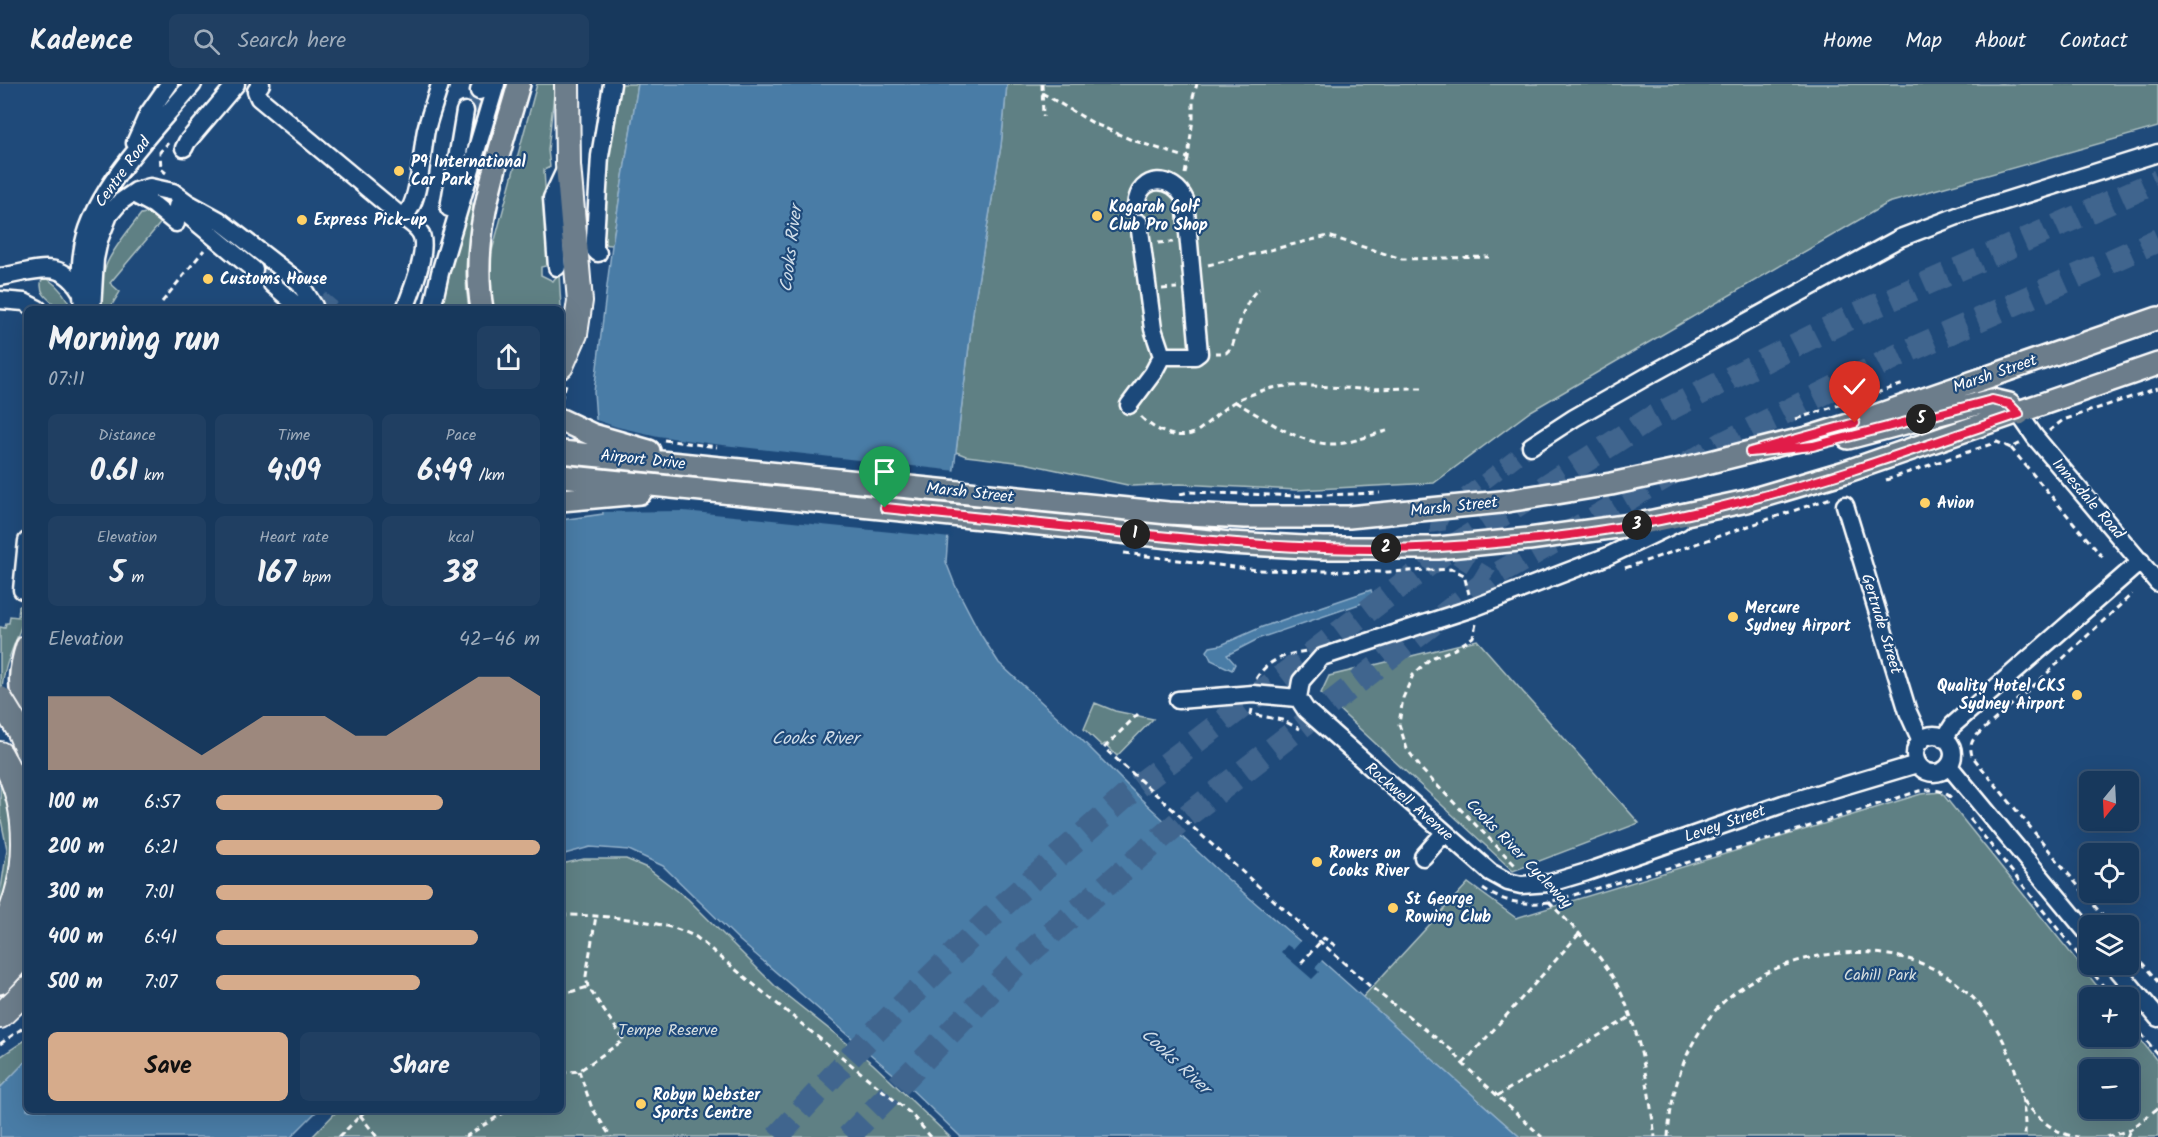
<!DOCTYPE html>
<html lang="en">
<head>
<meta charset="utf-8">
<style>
  body { margin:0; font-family:Kalam,sans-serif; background:#203f62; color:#f1f3f6; height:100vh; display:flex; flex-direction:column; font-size:22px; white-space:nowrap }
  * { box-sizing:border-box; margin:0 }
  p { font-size:20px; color:#9eacbb }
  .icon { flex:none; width:33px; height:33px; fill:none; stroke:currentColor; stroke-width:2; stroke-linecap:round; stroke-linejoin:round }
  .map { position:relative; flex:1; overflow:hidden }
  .panel { position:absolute; left:24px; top:222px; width:540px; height:807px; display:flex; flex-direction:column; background:#17385c; border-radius:9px; box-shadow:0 6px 24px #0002,0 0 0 2px #365272 }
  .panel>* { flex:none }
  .needle { width:39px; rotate:198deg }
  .buttons { position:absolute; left:2079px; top:687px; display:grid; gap:12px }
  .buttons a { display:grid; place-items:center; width:60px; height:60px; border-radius:9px; background:#17385c; box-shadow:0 6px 24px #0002,0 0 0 2px #365272; font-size:30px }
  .pin { position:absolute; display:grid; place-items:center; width:51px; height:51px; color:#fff; margin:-62px -26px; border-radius:50% 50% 50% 0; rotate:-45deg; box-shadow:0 0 6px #0007 }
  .pin .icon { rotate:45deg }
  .km { position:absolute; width:30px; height:30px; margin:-15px; border-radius:50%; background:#222; color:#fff; font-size:16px; line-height:30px; text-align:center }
  .round { display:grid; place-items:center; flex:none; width:63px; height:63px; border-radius:9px; background:#203f62 }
  .overview { display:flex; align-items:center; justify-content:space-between; height:102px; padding:0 24px }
  h1 { font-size:33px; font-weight:800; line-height:45px }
  .metrics { display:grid; grid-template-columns:repeat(3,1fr); gap:9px; height:102px; padding:6px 24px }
  .metrics div { display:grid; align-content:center; border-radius:9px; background:#203f62; text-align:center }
  .metrics b { font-size:30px; font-weight:800 }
  .metrics small { font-size:16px; font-weight:400 }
  .metrics p { font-size:16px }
  .chart { height:168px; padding:12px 24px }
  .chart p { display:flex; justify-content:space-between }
  .chart svg { width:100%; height:108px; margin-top:6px; fill:#d6ab8b; opacity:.7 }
  .action { display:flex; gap:12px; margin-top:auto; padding:12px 24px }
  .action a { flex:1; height:69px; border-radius:9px; background:#d6ab8b; color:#111; font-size:24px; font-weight:800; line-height:69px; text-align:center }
  .action a+a { background:#203f62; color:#f1f3f6 }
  ul { padding:0 24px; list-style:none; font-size:20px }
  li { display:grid; grid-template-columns:96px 72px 1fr; align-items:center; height:45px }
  li i { height:15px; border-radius:8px; background:#d6ab8b }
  header { display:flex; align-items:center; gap:36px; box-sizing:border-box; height:84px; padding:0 30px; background:#17385c; border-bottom:2px solid #365272 }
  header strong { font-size:28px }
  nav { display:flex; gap:33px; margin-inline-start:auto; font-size:21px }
  .search { width:420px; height:54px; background:#203f62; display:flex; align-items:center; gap:15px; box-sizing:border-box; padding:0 21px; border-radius:9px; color:#9eacbb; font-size:22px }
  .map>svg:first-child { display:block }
  .green { fill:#5e8084; stroke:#aec0c2; stroke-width:1.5; fill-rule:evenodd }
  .water { fill:#487ba6; stroke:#91b0ca; stroke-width:1.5 }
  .pier { fill:#1f4a7a }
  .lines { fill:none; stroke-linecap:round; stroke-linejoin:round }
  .minor-tunnel { stroke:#41658e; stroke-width:16; stroke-dasharray:16 8; stroke-linecap:butt }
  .highway-tunnel { stroke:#41658e; stroke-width:24; stroke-dasharray:24 12; stroke-linecap:butt }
  .minor-casing { stroke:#fff; stroke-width:21 }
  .major-casing { stroke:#fff; stroke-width:26 }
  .highway-casing { stroke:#fff; stroke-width:28 }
  .path { stroke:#fff; stroke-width:3; stroke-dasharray:6 4.5; stroke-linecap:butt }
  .minor { stroke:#1f4a7a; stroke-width:16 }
  .major { stroke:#6c7d8b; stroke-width:21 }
  .highway { stroke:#6c7d8b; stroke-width:24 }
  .highway-bridge-casing { stroke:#fff; stroke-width:28; stroke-linecap:butt }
  .highway-bridge { stroke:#6c7d8b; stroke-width:24 }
  .route-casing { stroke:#fff; stroke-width:12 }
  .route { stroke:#e11d48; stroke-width:8 }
  .poi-dot { fill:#ffd166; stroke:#1f4a7a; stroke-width:2 }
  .labels { text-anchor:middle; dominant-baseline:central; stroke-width:4.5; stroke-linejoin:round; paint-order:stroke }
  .poi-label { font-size:16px; font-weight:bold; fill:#fff; stroke:#1f4a7a; text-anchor:start }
  .street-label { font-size:16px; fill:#fff; stroke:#1f4a7a }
  .park-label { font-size:16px; fill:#d7dfe0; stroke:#1f4a7a }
  .water-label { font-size:18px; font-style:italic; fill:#d1dee9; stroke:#1f4a7a }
</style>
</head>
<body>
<header>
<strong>Kadence</strong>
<div class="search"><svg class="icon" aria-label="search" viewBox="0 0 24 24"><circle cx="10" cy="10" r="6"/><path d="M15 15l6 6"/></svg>Search here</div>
<nav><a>Home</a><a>Map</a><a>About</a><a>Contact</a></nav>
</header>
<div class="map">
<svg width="2158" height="1053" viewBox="0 0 2158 1053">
  <rect width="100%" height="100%" fill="#1f4a7a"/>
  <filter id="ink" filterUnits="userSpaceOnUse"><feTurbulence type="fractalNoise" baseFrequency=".0167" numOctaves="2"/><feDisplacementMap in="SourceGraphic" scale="12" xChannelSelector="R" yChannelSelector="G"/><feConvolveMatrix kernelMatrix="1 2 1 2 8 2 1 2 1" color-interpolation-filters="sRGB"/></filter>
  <g filter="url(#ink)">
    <path class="green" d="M537,0H555L548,66L550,83L544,86L550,181L541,183V191L553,197L559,189L561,223L560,225H490L488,182Z
      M619,0H638L612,161L599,160L608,64Z
      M1007,0H2158V43L1888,119L1531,327L1434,399L1296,406L1180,400L1132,402L1024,379L966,372L956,368L974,221L1001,62Z
      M472,119C476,137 469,154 467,172C465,189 466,208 469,225H440L468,124Z
      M146,129L163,136L110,199L120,208L110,224L99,225C98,180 115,164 141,130Z
      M42,195H48C59,203 67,212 71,225H60C51,216 37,211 42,195Z
      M27,512C27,545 4,570 2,606L0,603V543L5,544L6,539H9L10,532L18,533L19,522H23Z
      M1477,556L1639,739L1513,787L1321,609L1329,592Z
      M1095,619L1115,627L1153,635L1117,672L1105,660L1102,662L1084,645Z
      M0,699C4,710 8,720 11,731C18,765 9,797 0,830V811L7,765L0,731Z
      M1941,708L2106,913L2090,914V952H2128L2129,941L2158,978V1053H1520L1362,914L1468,799L1516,834L1921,710ZM2090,986H2128V1024H2090Z
      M584,775H626L647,784L688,815L776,903L873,980L950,1053H312L338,1026H561V780Z
      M27,955V976L0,1004V973Z"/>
    <path class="water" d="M638,0H1007L1001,62L974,221L951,409L946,478L955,501L981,551L999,579L1077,651L1141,715L1223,791L1303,860L1520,1053H961L913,1007L740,857L663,782L629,766L590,763L561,771V436L603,430L594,308L612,161Z
      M1371,506L1374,515L1260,554L1227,571L1235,580L1232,586L1211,576L1207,567L1210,563L1221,561L1262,543Z
      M27,976V1026H318L291,1053H0V1004Z"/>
    <path class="pier" d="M593,335L617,343L658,352L714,360L957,387L951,454L684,427L599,428Z
      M1302,855L1323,875L1315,884L1319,888L1312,895L1281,868L1287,861L1293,865Z"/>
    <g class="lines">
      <path class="minor-tunnel" d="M473,29L479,7
        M259,181L276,194
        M320,214L333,225
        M1491,494C1471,480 1419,458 1445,428L1531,362"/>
      <path class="highway-tunnel" d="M777,1053L856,967L998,826L1135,704L1449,465L1653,333L1855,231L2158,97
        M848,1053L1022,875L1179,738L1491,494L1724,359L1899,271L2158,156"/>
      <g class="minor-casing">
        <path id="minor" d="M261,0L256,7L259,14L397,129L404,131C420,122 422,64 426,46C430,30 436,15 440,0
          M479,7L481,0
          M135,59L148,30L169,0
          M184,64L187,58L236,0
          M137,112L154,121L176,139
          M177,122L254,186
          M1136,122C1139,89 1174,91 1185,116L1199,269L1195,272H1162
          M449,124L465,27
          M397,129C404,135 414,140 419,147C431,161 411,209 405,225
          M598,169L595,166V154L600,72L612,0
          M557,183L552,114L567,82
          M0,193C34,188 61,171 82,210
          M272,200L301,225
          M0,216L24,218L38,225
          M83,225C82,207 79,188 82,170C89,109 155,46 193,0
          M92,225L95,175L99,156L109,131L120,118L136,107L150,103L173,108L188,119L219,136L299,198L314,222
          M432,225L440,189L496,0
          M1129,321L1153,289L1162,272L1153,245L1139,139
          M2019,330L2035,353L2158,499
          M1531,362L1574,334L1646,293L1900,154L1960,131L2158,69
          M1845,421L1908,628L1921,657
          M22,506L27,457
          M1298,614L1306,626L1490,788L1508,798L1521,801L1550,799L1587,788L1783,720L1917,680
          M1298,614L1301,597L1322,573L1473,524L1608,472L1681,437
          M1178,616L1253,610L1298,614
          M1915 670a19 19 0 1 1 38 0a19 19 0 1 1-38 0Z
          M1944,655L1953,641L2141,477
          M1949,682L2090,852
          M1423,773L1444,749
          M2113,880L2158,934"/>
      </g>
      <g class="major-casing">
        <path id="major" d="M482,225C469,149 499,72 519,0
          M561,336L593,351L649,367
          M1848,354L1992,316L2009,320L2019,330
          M561,368L1168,429L1245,433H1349L1501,418L1611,400L1686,384L1810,353L1855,339L2158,234
          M561,392L1230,459L1323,464H1438L1529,455L1639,440L1747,417L1845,388L2158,280
          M561,416L640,409
          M27,562C20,584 17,604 27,626
          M0,899L27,869"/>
      </g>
      <g class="highway-casing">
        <path id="highway" d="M561,282L575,250L580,217L568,81L567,0
          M0,670C33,724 31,795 0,851
          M0,879L15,860L27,842
          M0,932L27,906"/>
      </g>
      <path class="path" d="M1042,0L1043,33
        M1042,9L1093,39L1132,56L1188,74L1193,34V13L1197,0
        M166,89L161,85L160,68L168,59
        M1185,90L1188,74
        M1158,159L1173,158
        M1208,181L1328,152L1402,175L1489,173
        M1162,205L1177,204
        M162,218L204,166
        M1215,269H1226L1232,263C1237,248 1246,212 1259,205
        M561,316L566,300
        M1235,318C1267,335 1305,366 1344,359C1359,356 1375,350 1390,346
        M1141,333C1155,347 1180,359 1199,346C1212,336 1224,323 1239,315C1246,312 1254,310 1261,307C1292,297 1329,304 1362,305C1382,305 1402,304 1422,304
        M1796,335L1904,300
        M2049,347L2063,336L2158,304
        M664,356L717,363
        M2011,364L2104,475
        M1886,396L1997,358L2011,364L2021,359
        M1180,410L1190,408L1299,412L1380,409
        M1124,469L1257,486L1388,488L1452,485L1464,491L1469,510
        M1625,484L1831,414
        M1476,540L1473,553L1455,565L1431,574L1413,591L1403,614L1399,640L1407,665L1423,687L1516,782
        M1256,595C1267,576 1286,570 1306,567
        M1252,625L1251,630L1282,636L1300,645
        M1138,630L1104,664L1371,903L1454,968L1463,980L1542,1053
        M1970,735L2113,914
        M1483,805C1504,819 1525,821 1549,818L1773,754L1919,707C1935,705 1942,705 1954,716
        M1549,818C1571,841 1596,865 1612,892C1640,938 1648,1001 1655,1053
        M561,831C599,831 662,835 696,853L910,1029L931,1053
        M2111,842L1972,672C1970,664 1970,659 1976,652L2041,595L2132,510
        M2128,862L2158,898
        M1301,879L1324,854L1339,864
        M561,912L563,910L588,903
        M2128,933L2158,971
        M0,960L27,941
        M1463,980L1579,850
        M579,987L592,1024L611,1053
        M561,989L579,987L624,956L588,903L586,892L596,832
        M1497,1012L1630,933
        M2024,1017C2038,1035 2055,1050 2078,1053
        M360,1031L377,1053
        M339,1053L366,1026
        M465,1053L508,1026
        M1668,1053C1671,1006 1684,964 1714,928C1767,866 1884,848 1951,895C1978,914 1996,939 2009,969C2020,996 2026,1024 2025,1053
        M2107,1053L2130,1046L2158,1024
        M2127,1053L2130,1046"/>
      <use href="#minor" class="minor"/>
      <use href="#major" class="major"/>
      <use href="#highway" class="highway"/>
      <g class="highway-bridge-casing">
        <path id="highway-bridge" d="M0,615L19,646L27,665"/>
      </g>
      <use href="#highway-bridge" class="highway-bridge"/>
    </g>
  </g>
  <g class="lines" filter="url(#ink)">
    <g class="route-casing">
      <path id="route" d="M885,424C969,433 1054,441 1138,450C1238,460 1339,469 1439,463C1543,458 1648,442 1748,416C1840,393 1929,360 2019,330L2009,320L1992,316L1813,362L1750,368L1855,339"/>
    </g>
    <use href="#route" class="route"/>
  </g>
  <g class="poi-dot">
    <circle cx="399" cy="87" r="6"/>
    <circle cx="1097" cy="132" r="6"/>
    <circle cx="302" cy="136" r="6"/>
    <circle cx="208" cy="195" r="6"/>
    <circle cx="1925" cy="419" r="6"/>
    <circle cx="1733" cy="533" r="6"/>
    <circle cx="2077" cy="611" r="6"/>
    <circle cx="1317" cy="778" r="6"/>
    <circle cx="1393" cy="824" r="6"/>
    <circle cx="641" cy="1020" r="6"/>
  </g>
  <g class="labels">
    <g class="poi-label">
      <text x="411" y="78">P9 International<tspan x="411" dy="18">Car Park</tspan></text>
      <text x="1109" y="123">Kogarah Golf<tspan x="1109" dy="18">Club Pro Shop</tspan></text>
      <text x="314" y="136">Express Pick-up</text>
      <text x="220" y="195">Customs House</text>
      <text x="1937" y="419">Avion</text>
      <text x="1745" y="524">Mercure<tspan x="1745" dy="18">Sydney Airport</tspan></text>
      <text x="2065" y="602" text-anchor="end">Quality Hotel CKS<tspan x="2065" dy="18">Sydney Airport</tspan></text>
      <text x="1329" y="769">Rowers on<tspan x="1329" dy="18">Cooks River</tspan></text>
      <text x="1405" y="815">St George<tspan x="1405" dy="18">Rowing Club</tspan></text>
      <text x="653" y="1011">Robyn Webster<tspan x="653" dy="18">Sports Centre</tspan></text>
    </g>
    <g class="street-label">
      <text transform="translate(123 88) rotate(-54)">Centre Road</text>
      <text transform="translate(1995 290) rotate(-19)">Marsh Street</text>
      <text transform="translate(643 376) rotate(6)">Airport Drive</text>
      <text transform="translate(970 409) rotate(6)">Marsh Street</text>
      <text transform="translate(2088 415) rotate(49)">Innesdale Road</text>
      <text transform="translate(1454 423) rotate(-6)">Marsh Street</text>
      <text transform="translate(1881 540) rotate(73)">Gertrude Street</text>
      <text transform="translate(1409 718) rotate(41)">Rockwell Avenue</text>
      <text transform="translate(1725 740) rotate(-19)">Levey Street</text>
      <text transform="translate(1519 770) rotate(46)">Cooks River Cycleway</text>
    </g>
    <g class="park-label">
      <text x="1880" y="891">Cahill Park</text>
      <text x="668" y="946">Tempe Reserve</text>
    </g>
    <g class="water-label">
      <text transform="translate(792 165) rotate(-83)">Cooks River</text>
      <text x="815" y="655">Cooks River</text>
      <text transform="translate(1175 978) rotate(43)">Cooks River</text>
    </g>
  </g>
</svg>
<div class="buttons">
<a><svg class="needle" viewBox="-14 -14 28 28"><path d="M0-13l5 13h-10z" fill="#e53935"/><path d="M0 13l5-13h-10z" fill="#9eacbb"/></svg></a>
<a><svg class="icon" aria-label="locate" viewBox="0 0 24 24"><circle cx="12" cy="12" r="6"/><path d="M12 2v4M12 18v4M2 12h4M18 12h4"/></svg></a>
<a><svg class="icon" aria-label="layers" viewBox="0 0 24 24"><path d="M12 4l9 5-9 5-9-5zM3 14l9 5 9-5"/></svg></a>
<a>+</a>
<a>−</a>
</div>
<div class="pin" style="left:885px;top:424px;background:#1e9e55"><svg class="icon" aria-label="arrive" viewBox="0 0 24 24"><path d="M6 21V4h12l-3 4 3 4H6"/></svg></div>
<div class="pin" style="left:1855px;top:339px;background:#d93025"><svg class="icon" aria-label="check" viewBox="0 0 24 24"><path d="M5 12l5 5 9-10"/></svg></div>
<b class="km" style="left:1135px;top:450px">1</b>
<b class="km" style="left:1386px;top:464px">2</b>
<b class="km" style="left:1637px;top:441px">3</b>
<b class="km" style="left:1921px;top:335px">5</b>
<section class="panel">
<div class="overview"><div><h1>Morning run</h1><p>07:11</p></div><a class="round"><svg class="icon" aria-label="share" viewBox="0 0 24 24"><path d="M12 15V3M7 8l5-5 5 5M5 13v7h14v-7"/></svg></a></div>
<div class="metrics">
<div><p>Distance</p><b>0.61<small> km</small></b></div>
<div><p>Time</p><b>4:09</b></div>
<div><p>Pace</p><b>6:49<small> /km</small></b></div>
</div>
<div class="metrics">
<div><p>Elevation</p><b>5<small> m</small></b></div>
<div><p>Heart rate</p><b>167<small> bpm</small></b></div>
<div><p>kcal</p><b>38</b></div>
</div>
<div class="chart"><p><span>Elevation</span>42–46 m</p>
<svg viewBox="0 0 160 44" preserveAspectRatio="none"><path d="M0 44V14L10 14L20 14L30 22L40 30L50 38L60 30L70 22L80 22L90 22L100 30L110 30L120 22L130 14L140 6L150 6L160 14V44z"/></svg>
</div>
<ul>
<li><b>100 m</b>6:57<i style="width:70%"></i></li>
<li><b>200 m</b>6:21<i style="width:100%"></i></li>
<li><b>300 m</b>7:01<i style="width:67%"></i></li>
<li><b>400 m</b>6:41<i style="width:81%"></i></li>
<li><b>500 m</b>7:07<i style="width:63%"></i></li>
</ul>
<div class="action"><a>Save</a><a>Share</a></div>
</section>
</div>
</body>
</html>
